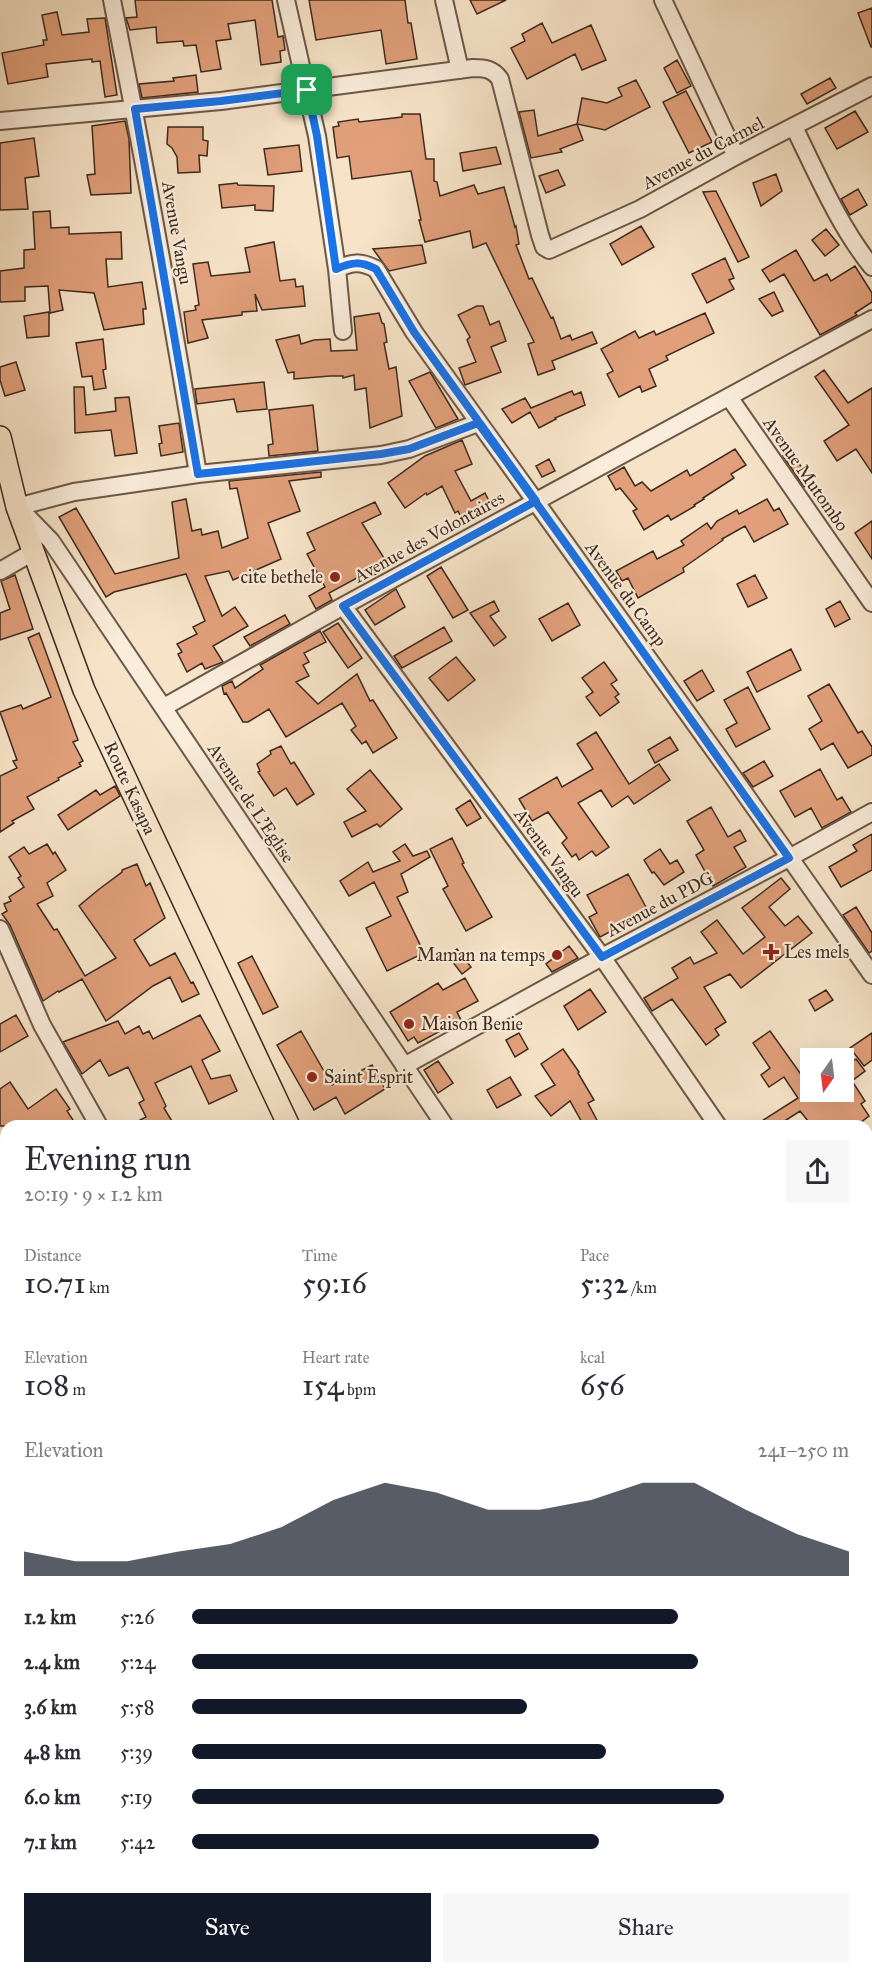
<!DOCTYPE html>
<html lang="en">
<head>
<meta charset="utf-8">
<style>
  body { margin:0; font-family:"IM FELL Great Primer",serif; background:#f7f7f7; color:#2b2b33; height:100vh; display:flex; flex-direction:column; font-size:22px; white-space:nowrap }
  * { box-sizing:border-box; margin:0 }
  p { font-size:20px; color:#7c7c81 }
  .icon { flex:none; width:33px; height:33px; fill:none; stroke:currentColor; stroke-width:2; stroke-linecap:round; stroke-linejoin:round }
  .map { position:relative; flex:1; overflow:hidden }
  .drawer { position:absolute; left:0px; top:1120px; width:873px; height:854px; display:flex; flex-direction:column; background:#fff; border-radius:18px 18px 0 0; box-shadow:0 6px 24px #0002 }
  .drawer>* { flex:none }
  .needle { width:39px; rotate:194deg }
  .tools { position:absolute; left:800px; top:1048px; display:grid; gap:12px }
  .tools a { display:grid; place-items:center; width:54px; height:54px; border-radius:0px; background:#fff; box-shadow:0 6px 24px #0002; font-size:30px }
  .pin { position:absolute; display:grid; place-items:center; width:51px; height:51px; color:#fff; margin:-26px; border-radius:12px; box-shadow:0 3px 9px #0006 }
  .round { display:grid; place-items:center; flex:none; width:63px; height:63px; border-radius:0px; background:#f7f7f7 }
  .overview { display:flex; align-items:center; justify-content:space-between; height:102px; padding:0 24px }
  h1 { font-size:33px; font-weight:600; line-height:45px }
  .metrics { display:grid; grid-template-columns:repeat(3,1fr); gap:9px; height:102px; padding:6px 24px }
  .metrics div { display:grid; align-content:center }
  .metrics b { font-size:30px; font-weight:600 }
  .metrics small { font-size:16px; font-weight:400 }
  .metrics p { font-size:16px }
  .chart { height:168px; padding:12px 24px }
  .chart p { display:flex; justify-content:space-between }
  .chart svg { width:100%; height:108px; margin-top:6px; fill:#111827; opacity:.7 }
  .button { display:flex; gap:12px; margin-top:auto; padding:12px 24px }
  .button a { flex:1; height:69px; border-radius:0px; background:#111827; color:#fff; font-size:24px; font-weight:600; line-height:69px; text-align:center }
  .button a+a { background:#f7f7f7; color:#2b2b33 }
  ul { padding:0 24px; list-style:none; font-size:20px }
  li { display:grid; grid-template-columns:96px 72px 1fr; align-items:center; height:45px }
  li i { height:15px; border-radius:8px; background:#111827 }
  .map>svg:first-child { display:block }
  .building { fill:#e1a07b; stroke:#3e2a1e; stroke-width:1.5 }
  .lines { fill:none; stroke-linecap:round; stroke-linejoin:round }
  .minor-casing { stroke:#6c5848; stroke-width:20 }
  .major-casing { stroke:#3e2a1e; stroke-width:24 }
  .minor { stroke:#faeddb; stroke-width:16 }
  .major { stroke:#f7e4c8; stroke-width:21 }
  .route-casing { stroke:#fff; stroke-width:12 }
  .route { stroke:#1a73e8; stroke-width:8 }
  .poi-dot { fill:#8f2418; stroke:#faeddb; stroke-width:2 }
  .labels { text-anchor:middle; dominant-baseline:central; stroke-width:4.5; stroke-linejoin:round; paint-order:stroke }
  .street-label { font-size:18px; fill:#3e2a1e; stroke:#faeddb }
  .poi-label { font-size:18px; fill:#3e2a1e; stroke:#faeddb; text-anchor:start }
</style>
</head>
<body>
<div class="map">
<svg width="872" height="1973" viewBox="0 0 872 1973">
  <rect width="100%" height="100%" fill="#f7e4c8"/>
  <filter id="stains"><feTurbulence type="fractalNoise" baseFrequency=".00333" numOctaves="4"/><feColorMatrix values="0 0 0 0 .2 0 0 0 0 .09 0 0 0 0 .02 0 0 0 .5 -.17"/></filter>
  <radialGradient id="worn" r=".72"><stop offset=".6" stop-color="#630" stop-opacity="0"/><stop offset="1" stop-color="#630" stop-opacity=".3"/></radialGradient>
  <path class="building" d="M135,0H272L278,37L283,36L285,50L280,51L281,62L261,65L255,20L228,24L231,39L216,41L221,69L201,72L196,45L184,46L183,41L157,43L156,27L130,30L126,18L137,17Z
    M309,0H405L408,23H411L417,59L386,64L381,30L316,40Z
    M470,0H506L477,14Z
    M872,8V47H871L858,13Z
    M57,12L62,35L89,32L87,19L105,18L117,95L105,97L100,61L92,62V59L46,64L48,77L8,84L2,53L44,45L43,40H47L42,15Z
    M542,23L552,43L591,25L606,60L582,70L575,54L527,79L511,48L525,41L522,34Z
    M677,60L691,86L677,93L664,68Z
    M196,75L198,92L142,98L139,84L174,81L173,78Z
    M830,78L836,88L807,104L801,94Z
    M636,80L650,107L605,130L577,124L582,98L607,103L622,96L618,88Z
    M686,91L712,142L689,153L663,102Z
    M534,110L538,136L577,124L583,140L560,149L562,152L531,158L519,112Z
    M855,111L868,132L837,149L825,128Z
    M402,114H420L426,159H434V181L437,182L440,196L474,185L478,194L504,187L515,227L516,226L519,244L516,245L529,279L532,278L551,318L553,317L561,339L570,335L572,340L592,332L597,343L552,361L555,369L538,375L528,344L534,342L486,243L473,248L470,231L425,242L419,220H421L411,171L352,179L349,156L337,158L333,127L339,126L338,122L358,119L359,122L402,117Z
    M125,121L129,139L131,193L91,195L87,175L95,174L92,126Z
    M168,127H203V140L208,141L207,156L199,155L200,172L178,173L177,157L172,148L167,144Z
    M34,138L39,176L25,178L28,209L0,210V143Z
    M299,145L302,171L268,175L264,149Z
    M496,147L501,164L463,171L460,153Z
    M558,170L565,185L546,193L539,176Z
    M776,174L782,191L761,206L753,183Z
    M237,183L238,185L274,186L273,211L255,210V205L222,208L219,185Z
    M858,189L867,205L850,215L841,199Z
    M716,191L749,257L738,262L703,192Z
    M50,211L51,228L69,227V234L121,232L122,259H106L108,287L142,282L146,309H143L144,324L104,330L94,293L59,290L63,310L50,313L48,286L25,287V301L0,302V271L24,268V250L35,249L33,212Z
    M641,226L654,247L622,265L610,244Z
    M826,229L839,245L825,256L812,240Z
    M274,242L280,281L295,279L296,287L303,286L305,306L262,310L255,294L257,311L242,312V315L202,320L208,338L188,343L184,312L196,310L195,306L199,305L193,264L208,262L211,276L250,272L245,248Z
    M422,245L426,263L389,271L373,249Z
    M796,250L814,281L827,274L831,281L855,266L872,293V302L855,313L857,315L820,335L784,274L770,282L762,270Z
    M725,258L734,278L729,280L734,289L707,303L692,274Z
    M774,292L783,311L772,316L759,299Z
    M477,306H483L490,325L499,321L506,341L491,347L501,372L465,385L459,368L476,362L467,340L470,337L458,315Z
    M49,312V336L27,338L24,316Z
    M379,313L382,323L384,324L387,342L384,343L389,369L396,367L402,416L370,428L366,388L355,390L354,375L343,378V376H330L294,379V372L288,373L276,340L299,335L301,344L314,340L330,339L331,351L357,350L354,317Z
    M705,313L714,333L666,356L668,360L649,369L656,386L642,392L640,386L619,397L607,374L613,371L601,349L635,331L639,338L654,331L656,335Z
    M103,339L106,369L103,370L106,388L94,390L92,376L82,377L76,343Z
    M16,362L25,390L5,396L0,380V367Z
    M824,370L848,403L872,388V473L856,449L837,461L824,441L849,425L815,377Z
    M430,372L458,419L436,428L409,381Z
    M264,382L267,409L237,412L234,399L197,404L195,389Z
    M74,387H84L86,415L116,411L115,398L129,397L137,453L115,456L111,430L75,433Z
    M572,391L574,395L581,392L585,405L555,418L556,419L539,428L530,412L512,423L502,409L525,398L531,408Z
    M313,405L318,451L269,456L268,445L273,444L269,410Z
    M179,423L183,452L161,456L159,444L162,443L159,426Z
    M462,440L472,464L455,471L471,501L485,493L492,507L463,521L458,511L455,513L442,486L427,495L426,493L405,508L388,483L425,456Z
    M735,449L746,465L731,474L734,478L703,498L704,499L694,505L695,506L671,520L668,515L644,530L633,511L637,509L620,488L616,490L608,476L624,467L635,486L642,482L651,491L687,470L690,476Z
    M791,451L811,482L804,487L783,456Z
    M549,459L555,471L542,477L536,466Z
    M321,472V477L289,481L300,511L268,523L281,559L233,580L229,571L205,576L222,616L235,607L248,626L213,646L223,662L205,669L202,663L187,672L178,654L182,652L177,644L197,634L193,627L205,621L186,574L114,592L106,597L59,517L76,508L115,574L179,558L172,502L186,499L192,531L201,529L202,535L218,531L222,548L248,538L237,488L230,489L229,481Z
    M767,499L774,511L779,508L788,524L754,542L745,526L722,539L723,540L683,568L684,572L638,598L628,578L622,581L616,571L653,551L657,559L684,545L681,541L707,523L711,529L717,521L737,510L739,514Z
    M375,502L381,514L362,523L389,566L369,578L366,573L329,593L332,600L316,609L309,596L325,587L307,554L315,550L307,533Z
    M872,521V559L855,533Z
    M441,567L468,610L453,618L427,576Z
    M15,575L33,629L0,640V613L10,609L1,581Z
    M755,575L767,598L748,607L737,584Z
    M396,589L405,607L375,625L365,610Z
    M494,601L499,611L490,616L506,637L494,646L470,613Z
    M840,601L850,619L835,627L826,609Z
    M568,603L580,625L552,641L539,619Z
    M285,615L290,624L250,646L244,637Z
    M338,623L362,658L348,668L323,632Z
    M444,627L452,641L402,668L394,656Z
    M320,631L326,642L304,653L309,662L303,665L309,676L296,682L318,704L357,674L370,701L373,700L397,738L373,753L366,741L362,744L351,730L356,726L342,703L286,737L269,709L248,722H243L226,693L224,694L222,686L232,681L235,688L263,669L260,665Z
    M39,633L78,740L73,742L83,761L79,763L81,766L58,778L59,780L27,797L34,809L12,821L14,823L0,832V776L17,768L13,761L17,760L0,712L21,705L23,709L51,697L28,638Z
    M791,649L801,670L757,692L747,672Z
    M456,657L475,680L448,701L429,678Z
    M604,662L617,680L611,684L619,694L615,697L619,702L600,716L586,697L593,692L582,678Z
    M702,670L714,691L697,701L684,681Z
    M829,684L858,733L862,731L872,747V755L848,768L833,743L821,750L809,729L822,721L808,696Z
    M748,687L770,729L736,747L726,729L737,723L724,700Z
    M596,732L629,784L659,764L670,780L634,804L628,796L612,807L601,790L578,803L609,847L596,856L592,851L579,860L576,854L572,857L562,843L567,838L548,812L532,821L519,799L557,777L562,787L593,769L577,744Z
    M670,737L678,750L655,763L648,750Z
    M281,746L291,764L294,762L314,794L297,805L286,788L274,796L258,772L260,771L257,764L271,754L270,751Z
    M764,761L773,776L753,787L743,773Z
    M820,769L837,800L842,797L851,812L822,828L811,808L795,817L780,791Z
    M370,770L402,809L380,827L377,824L352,837L344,822L366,811L347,789Z
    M115,786L120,796L68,830L58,815L96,790L100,795Z
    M470,800L481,818L467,826L456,809Z
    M711,807L728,837L740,830L746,841L734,847L746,867L713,886L696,855L704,850L687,821Z
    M872,834V870L841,887L829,867L857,851L853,845Z
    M452,838L464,863L462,864L492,917L466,931L443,889L448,886L430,849Z
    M47,844L53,854L55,852L66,870L47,883L53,896L37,904L54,930L57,929L85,976L116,958L79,906L98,890L122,872V870L137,864L146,886L150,883L165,918L134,940L150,966L175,953L191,983L193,982L199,994L182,1002L170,977L153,986L106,1021L82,979L59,992L58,991L43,1001L10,925L2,914L7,911L4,904L11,901L9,897L24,887L18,878L21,876L9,857L24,847L29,854Z
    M405,844L413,856L427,851L430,857L401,874L408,892L397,897L424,953L387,971L366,928L391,916L374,882L349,896L340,881L368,862L373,872L400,861L393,852Z
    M660,849L670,864L677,860L684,872L664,885L654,872L652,873L644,860Z
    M628,874L647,909L624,921L625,924L600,937L589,917L597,913L587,895Z
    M781,878L790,889L769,907L785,926L798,916L812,933L741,988L730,974L704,987L726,1022L715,1029L719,1035L706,1045L672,999L652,1011L644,998L678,978L672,968L690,957L694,964L717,953L701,932L717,920L743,954L765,937L742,908Z
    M856,907L872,933V951L869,953L843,915Z
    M569,946L578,958L552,972L546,964Z
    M457,949L471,967L462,974L448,956Z
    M252,956L278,1007L263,1014L238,963Z
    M465,978L478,1001L457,1012L461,1020L418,1043L414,1037L408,1041L390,1012L438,983L443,990Z
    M590,989L606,1012L578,1030L564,1006Z
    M826,990L833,1000L815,1011L809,1000Z
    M16,1015L28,1036L0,1052V1024Z
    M200,1015L220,1051L202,1060L211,1079L230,1075L237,1091L209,1104L191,1066L155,1083L166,1106L164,1108L175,1126H129L146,1117L139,1103L144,1100L128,1067L109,1076L100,1060L82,1074L63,1042L118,1021L125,1034L139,1026L143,1034L149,1031L153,1039Z
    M301,1031L332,1085L372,1065L385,1089L345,1114L336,1097L314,1110L277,1045Z
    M770,1031L810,1087V1092H843V1068L856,1059L865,1071L852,1081L865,1101L861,1104L869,1116L856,1126H812L800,1111L777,1126H754L798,1098L784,1077L769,1087L761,1075L770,1068L753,1043Z
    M519,1033L528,1049L515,1057L506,1040Z
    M872,1033V1060L864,1066L850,1048Z
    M563,1049L579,1072L578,1073L594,1100L588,1103L600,1126H584L570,1101L551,1116L535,1096L555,1085L541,1064Z
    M438,1061L453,1083L438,1093L424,1070Z
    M510,1077L521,1095L497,1108L487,1090Z
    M10,1082L28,1109L56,1089L70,1109L67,1111L77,1126H0V1089Z"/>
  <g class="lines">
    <g class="minor-casing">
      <path id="minor" d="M112,0C144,158 172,316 198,474
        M286,0L317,136L337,269L343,331
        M444,0L460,70
        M663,0L736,156
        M0,121L221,101L473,68C485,68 493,69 500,79L540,235L544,247L549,250L640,209L736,156L872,86
        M794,127C817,174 839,226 872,267
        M337,269C352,262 360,261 376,269L414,332L726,767L872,975
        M729,397L872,603
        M17,507L74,492L198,474L381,455L409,449L478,423
        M18,507L51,541L445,1126
        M0,571L33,552
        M343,606L602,957L718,1126
        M164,707L343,606L872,319
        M0,929L42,1025L99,1126
        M404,1066L602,957L789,858L872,812
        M0,1169L6,1178
        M0,1289L6,1295
        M867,1343L872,1350
        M867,1763L872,1769
        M0,1889L6,1893
        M123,1968L131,1973
        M425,1968L426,1973
        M541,1973L542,1968
        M570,1973L594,1968"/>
    </g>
    <g class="major-casing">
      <path id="major" d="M0,437L17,507L84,690L289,1126
        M506,1973V1968"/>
    </g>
    <use href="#minor" class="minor"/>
    <use href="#major" class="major"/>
  </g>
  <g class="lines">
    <g class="route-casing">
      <path id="route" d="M307,90L317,136L336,269C352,262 360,261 376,269L414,332L536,501L343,606L602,957L789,858C686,713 584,567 478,423L409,449L381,454L198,474L135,109L221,101L307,90"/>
    </g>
    <use href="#route" class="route"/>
  </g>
  <g class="poi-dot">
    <circle cx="335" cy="577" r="6"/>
    <path d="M768 943h6v6h6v6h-6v6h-6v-6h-6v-6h6z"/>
    <circle cx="557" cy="955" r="6"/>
    <circle cx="409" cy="1024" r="6"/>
    <circle cx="312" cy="1077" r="6"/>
  </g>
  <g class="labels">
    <g class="street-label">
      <text transform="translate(703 153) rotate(-28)">Avenue du Carmel</text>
      <text transform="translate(177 233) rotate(80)">Avenue Vangu</text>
      <text transform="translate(806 474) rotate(55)">Avenue Mutombo</text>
      <text transform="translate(429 537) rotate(-29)">Avenue des Volontaires</text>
      <text transform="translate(626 594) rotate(54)">Avenue du Camp</text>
      <text transform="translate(130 788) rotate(65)">Route Kasapa</text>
      <text transform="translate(251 803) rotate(56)">Avenue de L'Eglise</text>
      <text transform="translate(549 853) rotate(54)">Avenue Vangu</text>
      <text transform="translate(660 904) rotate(-28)">Avenue du PDG</text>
    </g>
    <g class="poi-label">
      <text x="323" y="577" text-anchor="end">cite bethele</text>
      <text x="784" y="952">Les mels</text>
      <text x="545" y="955" text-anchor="end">Maman na temps</text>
      <text x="421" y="1024">Maison Benie</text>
      <text x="324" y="1077">Saint Esprit</text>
    </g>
  </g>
  <rect width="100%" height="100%" filter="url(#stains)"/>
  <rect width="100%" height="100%" fill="url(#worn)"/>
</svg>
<div class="tools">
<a><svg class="needle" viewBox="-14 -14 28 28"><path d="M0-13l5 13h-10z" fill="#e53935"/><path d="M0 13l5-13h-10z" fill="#7c7c81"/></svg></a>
</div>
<div class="pin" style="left:307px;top:90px;background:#1e9e55"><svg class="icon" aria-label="arrive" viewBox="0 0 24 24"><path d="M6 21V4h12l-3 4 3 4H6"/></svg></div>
<section class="drawer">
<div class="overview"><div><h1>Evening run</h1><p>20:19 · 9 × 1.2 km</p></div><a class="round"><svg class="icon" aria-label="share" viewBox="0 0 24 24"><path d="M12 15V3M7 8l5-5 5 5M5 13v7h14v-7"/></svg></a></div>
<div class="metrics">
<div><p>Distance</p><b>10.71<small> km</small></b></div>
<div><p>Time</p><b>59:16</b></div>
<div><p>Pace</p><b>5:32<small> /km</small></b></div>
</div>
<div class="metrics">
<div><p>Elevation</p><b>108<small> m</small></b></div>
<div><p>Heart rate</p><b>154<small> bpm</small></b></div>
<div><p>kcal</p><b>656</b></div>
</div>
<div class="chart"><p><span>Elevation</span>241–250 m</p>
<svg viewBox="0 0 160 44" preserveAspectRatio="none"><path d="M0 44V34L10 38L20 38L30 34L40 31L50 24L60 13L70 6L80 10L90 17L100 17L110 13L120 6L130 6L140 17L150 27L160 34V44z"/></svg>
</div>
<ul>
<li><b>1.2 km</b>5:26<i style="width:74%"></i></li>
<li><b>2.4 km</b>5:24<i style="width:77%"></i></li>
<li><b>3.6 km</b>5:58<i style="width:51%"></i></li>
<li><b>4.8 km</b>5:39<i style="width:63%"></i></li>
<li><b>6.0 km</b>5:19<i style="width:81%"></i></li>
<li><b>7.1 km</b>5:42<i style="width:62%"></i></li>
</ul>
<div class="button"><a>Save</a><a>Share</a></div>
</section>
</div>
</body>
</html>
